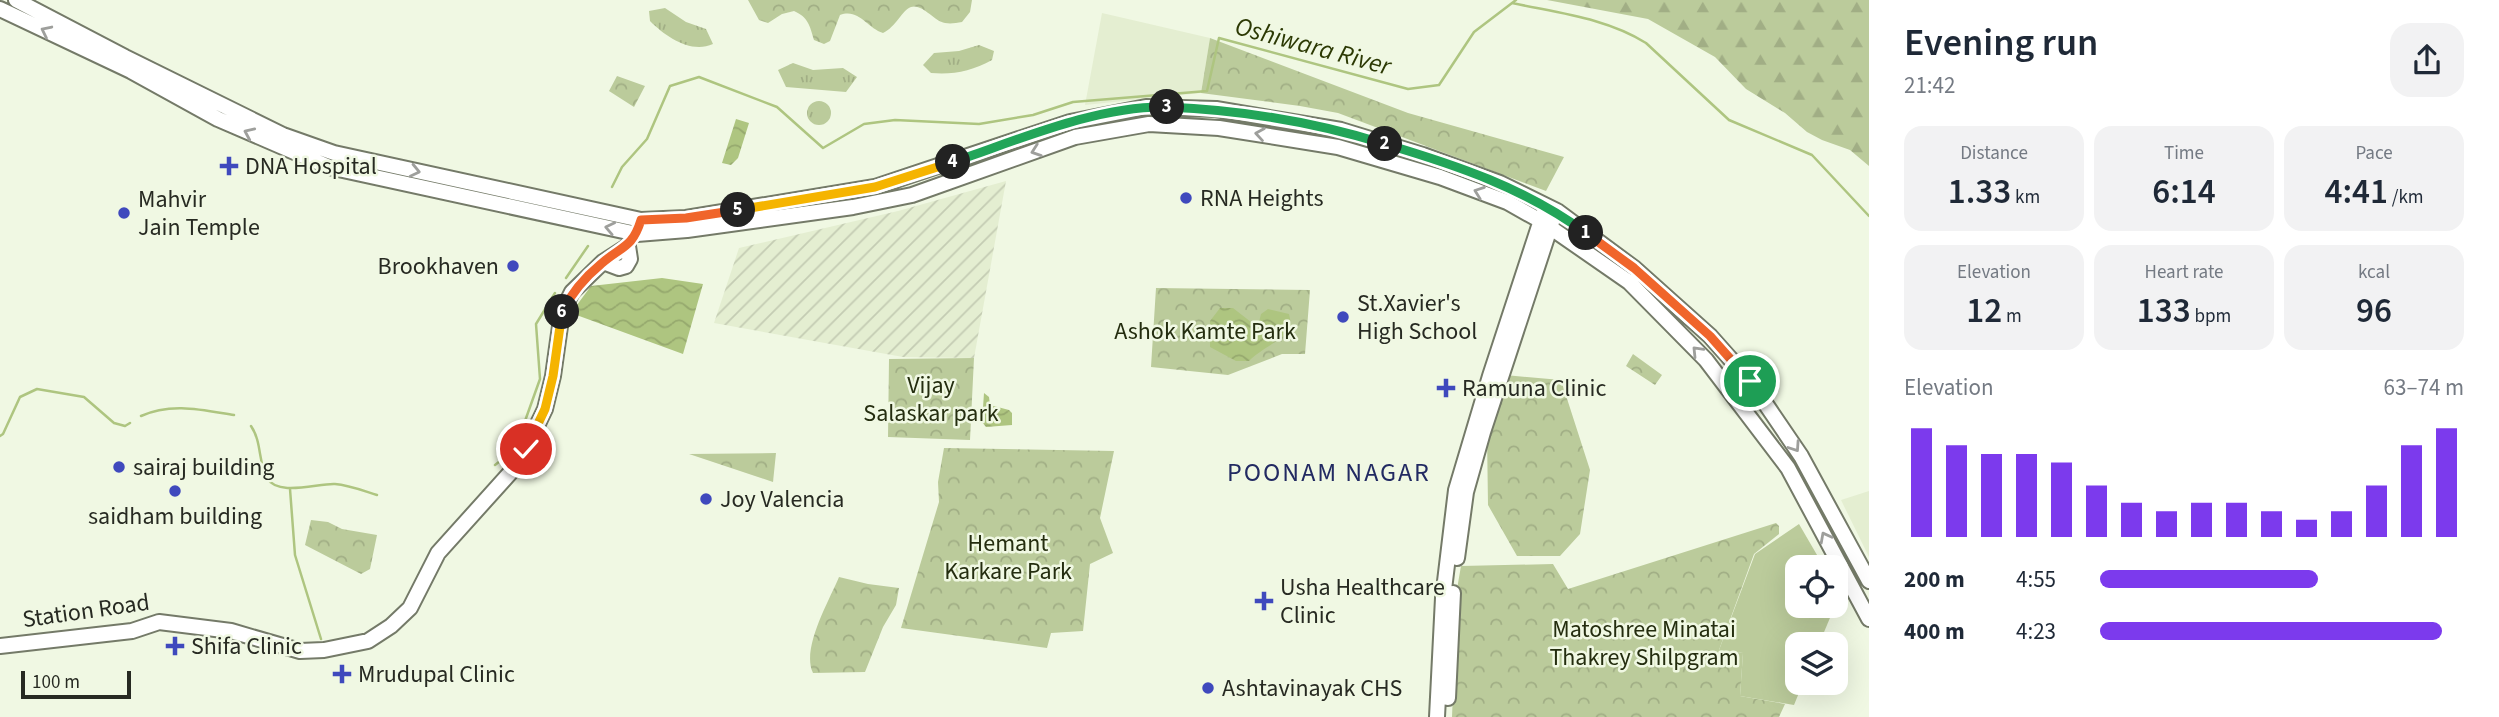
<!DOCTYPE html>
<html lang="en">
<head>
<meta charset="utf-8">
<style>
  body { margin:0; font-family:"Source Sans 3",sans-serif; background:#f2f2f3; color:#1f2937; height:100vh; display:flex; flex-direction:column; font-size:26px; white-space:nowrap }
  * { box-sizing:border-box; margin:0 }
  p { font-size:23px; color:#747a83 }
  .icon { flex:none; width:38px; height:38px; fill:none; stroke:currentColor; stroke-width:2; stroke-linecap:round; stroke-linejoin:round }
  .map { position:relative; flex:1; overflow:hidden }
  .panel { display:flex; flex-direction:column; background:#fff; width:630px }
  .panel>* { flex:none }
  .tools { position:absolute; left:1785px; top:555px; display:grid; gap:14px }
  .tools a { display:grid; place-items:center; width:63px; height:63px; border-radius:14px; background:#fff; box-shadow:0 7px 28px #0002; font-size:35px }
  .scale { position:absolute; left:21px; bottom:18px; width:110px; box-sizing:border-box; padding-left:7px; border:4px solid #272a22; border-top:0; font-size:19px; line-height:24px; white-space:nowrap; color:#272a22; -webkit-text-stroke:5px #f0f8e3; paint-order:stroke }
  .pin { position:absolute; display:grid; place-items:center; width:60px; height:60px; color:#fff; margin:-30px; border:4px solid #fff; border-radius:50%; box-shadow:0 2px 7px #0007 }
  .km { position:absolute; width:35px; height:35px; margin:-18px; border-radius:50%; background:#222; color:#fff; font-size:19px; line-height:35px; text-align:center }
  .round { display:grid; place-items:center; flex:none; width:74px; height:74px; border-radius:21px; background:#f2f2f3 }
  .head { display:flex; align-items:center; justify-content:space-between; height:119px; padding:0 35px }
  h1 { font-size:38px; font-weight:600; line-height:52px }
  .metrics { display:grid; grid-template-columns:repeat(3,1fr); gap:10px; height:119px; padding:7px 35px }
  .metrics div { display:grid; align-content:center; border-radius:18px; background:#f2f2f3; text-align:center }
  .metrics b { font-size:35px; font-weight:600 }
  .metrics small { font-size:19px; font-weight:400 }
  .metrics p { font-size:19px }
  .chart { height:196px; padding:14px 35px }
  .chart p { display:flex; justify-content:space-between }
  .chart svg { width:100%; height:126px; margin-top:7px; stroke:#7c3aed; stroke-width:6 }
  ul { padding:0 35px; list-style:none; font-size:23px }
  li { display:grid; grid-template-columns:112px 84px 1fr; align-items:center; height:52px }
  li i { height:18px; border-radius:9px; background:#7c3aed }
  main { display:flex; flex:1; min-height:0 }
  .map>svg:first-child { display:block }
  .built { fill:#e4eed1 }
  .industrial { fill:url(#industrial-furrows) }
  .grass { fill:url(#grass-tufts) }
  .forest { fill:url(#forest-firs) }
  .park { fill:url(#park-crowns) }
  .pitch { fill:#bbcb9b }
  .water { fill:url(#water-waves) }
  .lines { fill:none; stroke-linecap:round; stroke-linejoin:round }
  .stream { stroke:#aec580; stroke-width:2.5 }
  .major-casing { stroke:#747a68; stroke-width:18 }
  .major { stroke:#fff; stroke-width:14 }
  .oneway { stroke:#9e9f9c }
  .split-1-casing { stroke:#fff; stroke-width:14 }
  .split-2-casing { stroke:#fff; stroke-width:14 }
  .split-3-casing { stroke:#fff; stroke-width:14 }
  .split-4-casing { stroke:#fff; stroke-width:14 }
  .split-5-casing { stroke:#fff; stroke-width:14 }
  .split-6-casing { stroke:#fff; stroke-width:14 }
  .split-7-casing { stroke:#fff; stroke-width:14 }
  .split-1 { stroke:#f0652b; stroke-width:9 }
  .split-2 { stroke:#22a559; stroke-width:9 }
  .split-3 { stroke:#22a559; stroke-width:9 }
  .split-4 { stroke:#22a559; stroke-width:9 }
  .split-5 { stroke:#f5b400; stroke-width:9 }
  .split-6 { stroke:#f0652b; stroke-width:9 }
  .split-7 { stroke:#f5b400; stroke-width:9 }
  .poi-dot { fill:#3f49bd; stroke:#f0f8e3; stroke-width:2.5 }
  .labels { text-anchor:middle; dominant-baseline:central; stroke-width:5; stroke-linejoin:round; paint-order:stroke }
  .poi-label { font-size:24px; fill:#272a22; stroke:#f0f8e3; text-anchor:start }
  .park-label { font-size:24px; fill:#242d0f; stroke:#f0f8e3 }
  .street-label { font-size:24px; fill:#272a22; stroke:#f0f8e3 }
  .water-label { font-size:26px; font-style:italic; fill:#2c3904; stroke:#f0f8e3 }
  .neighbourhood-label { font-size:26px; letter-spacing:2px; fill:#222a62; stroke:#f0f8e3 }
</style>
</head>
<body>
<main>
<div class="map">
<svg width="1869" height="717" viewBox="0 0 1869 717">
  <defs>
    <pattern id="industrial-furrows" width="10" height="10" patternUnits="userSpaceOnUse" patternTransform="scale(1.75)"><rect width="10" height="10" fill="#e4eed1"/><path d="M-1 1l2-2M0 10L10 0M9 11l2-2" fill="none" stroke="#c4ccb3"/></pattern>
    <pattern id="grass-tufts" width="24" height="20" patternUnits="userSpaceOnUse" patternTransform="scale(1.75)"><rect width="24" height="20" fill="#bbcb9b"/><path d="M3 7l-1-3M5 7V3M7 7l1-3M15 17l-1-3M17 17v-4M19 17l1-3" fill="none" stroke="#a1ae85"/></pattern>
    <pattern id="forest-firs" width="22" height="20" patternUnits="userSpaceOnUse" patternTransform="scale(1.75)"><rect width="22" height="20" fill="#bbcb9b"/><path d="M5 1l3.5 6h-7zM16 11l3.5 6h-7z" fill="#a1ae85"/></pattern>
    <pattern id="park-crowns" width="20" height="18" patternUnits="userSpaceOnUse" patternTransform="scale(1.75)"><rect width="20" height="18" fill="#bbcb9b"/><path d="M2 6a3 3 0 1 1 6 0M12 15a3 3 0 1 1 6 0" fill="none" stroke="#a1ae85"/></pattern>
    <pattern id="water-waves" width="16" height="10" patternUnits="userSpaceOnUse" patternTransform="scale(1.75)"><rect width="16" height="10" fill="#aec580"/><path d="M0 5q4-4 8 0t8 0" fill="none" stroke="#96a96e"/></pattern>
  </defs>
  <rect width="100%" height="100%" fill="#f0f8e3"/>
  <path class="built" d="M1102,13L1210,38L1201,93L1085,105Z
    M1869,491V557L1841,500Z"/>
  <path class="industrial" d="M1006,181L974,358L903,357L714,323L739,248L898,211Z"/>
  <path class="grass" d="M665,8L686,22L706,29L713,44C691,54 666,37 650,21L649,11Z
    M979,45L994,51L992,60C972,71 953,75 931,73L923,65L934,53L959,51Z
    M793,63L813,70L843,68L857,77L846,92L786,87L778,70Z
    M807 113a12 12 0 1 1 24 0a12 12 0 1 1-24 0Z"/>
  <path class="forest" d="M1547,0H1869V166L1850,150L1822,140L1807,132L1785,113L1746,89L1715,57L1648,19Z"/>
  <path class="park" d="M748,0H972L970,12L962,22C956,23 951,24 945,23C934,21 922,3 911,7C902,10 896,27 883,33C867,28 859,8 840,15L830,41L824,44L814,40C810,26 808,17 794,11L782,14L768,23L759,20Z
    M1210,38L1408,113L1564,157L1546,191L1338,113L1300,106L1201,93Z
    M617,76L645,86L634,107L609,91Z
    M1156,288L1310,290L1305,354H1282L1228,375L1151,367Z
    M1633,354L1662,375L1655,385L1626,366Z
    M974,358L970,440L888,437L889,359Z
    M1505,375L1561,380L1590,470L1580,534L1560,556H1517L1488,505L1487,436Z
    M944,448L1114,451L1100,518L1113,553L1090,564L1083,631L1051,633L1047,648L901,628L939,502L938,482Z
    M776,453L773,482L689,454Z
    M311,520L328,522L342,529L377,535L370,569L361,574L305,545Z
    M1776,523L1779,526V534L1754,554L1719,650L1743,653L1740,696L1785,704L1779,717H1452L1457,589L1461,566L1553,564L1568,589Z
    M839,577L868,584L899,588L896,605L883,627L865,672L813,673C801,649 829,601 839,577Z"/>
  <path class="pitch" d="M1799,524L1824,567H1797V606H1835L1819,644H1797V682L1803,683L1794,705L1740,696L1743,653L1719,650L1755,554Z"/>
  <path class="water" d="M736,119L749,123L738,158L731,165L722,163Z
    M662,278L703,284L683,354L571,313L591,286Z
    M1220,308H1233L1251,322H1259L1261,314L1268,309L1289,314C1290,319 1292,325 1289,330C1285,338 1258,351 1249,361H1236L1210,347V321Z
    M984,393L989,397L990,405L1009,410L1012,413V425L986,427L982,422Z"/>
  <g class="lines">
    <path class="stream" d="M1512,3C1558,13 1606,18 1646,43L1729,120L1812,155L1869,216
      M612,187L622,167L647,139L670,86L699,77L777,107L823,148L864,124L895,120L979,124L1033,115L1073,102L1207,91L1219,38L1408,89L1439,85L1474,32L1516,0
      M566,278L588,246
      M141,416C171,402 203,410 234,415
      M251,426C262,442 258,462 267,478C278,497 318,483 335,484C349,485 364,491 377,495
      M0,436L3,434L20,397L37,389L84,397L114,423L125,426L130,423
      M495,465L515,449L540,379L536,324L555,293
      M290,489L295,555L321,639"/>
    <g class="major-casing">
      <path id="major" d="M16,0L125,57L283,135L334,153L641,220L686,218L875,187L1070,122L1146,107L1216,109L1341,130L1423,155L1500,183L1557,211L1634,268L1710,336L1750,381L1801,456L1869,581
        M0,9L131,71L218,119L329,167L637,234L687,230L853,207L912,195L1075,137L1149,124L1219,128L1338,147L1440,177L1507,202L1541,221L1629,282L1706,360L1788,468L1869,619
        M603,262L619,268L626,266L630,259L628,246
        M1457,558L1466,492L1483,432L1552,222
        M0,646L132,631L159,622L231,631L300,651L324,650L368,641L391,626L410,608L438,553L510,473L526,449L545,409L553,376L562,312L572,292L603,262L628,246
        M1448,698L1453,593
        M1437,717L1443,598L1456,490L1490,376L1543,214"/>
    </g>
    <use href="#major" class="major"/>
  </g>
  <defs><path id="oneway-chevron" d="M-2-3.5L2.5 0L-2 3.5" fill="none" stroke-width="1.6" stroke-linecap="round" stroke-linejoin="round" transform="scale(1.75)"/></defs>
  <g class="oneway">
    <use href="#oneway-chevron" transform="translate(46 31) rotate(-154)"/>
    <use href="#oneway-chevron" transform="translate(249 133) rotate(-156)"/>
    <use href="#oneway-chevron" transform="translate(1260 134) rotate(-171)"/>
    <use href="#oneway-chevron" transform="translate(1036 151) rotate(161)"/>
    <use href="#oneway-chevron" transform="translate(415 171) rotate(13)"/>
    <use href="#oneway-chevron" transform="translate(1479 192) rotate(-160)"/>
    <use href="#oneway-chevron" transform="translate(610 228) rotate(-168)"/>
    <use href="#oneway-chevron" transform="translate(1697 351) rotate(-134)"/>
    <use href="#oneway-chevron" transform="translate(1795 447) rotate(56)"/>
    <use href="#oneway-chevron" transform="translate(1825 537) rotate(-118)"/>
  </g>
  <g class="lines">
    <g class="split-1-casing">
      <path id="split-1" d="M1586,233L1634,268L1710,336L1750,381"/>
    </g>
    <g class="split-2-casing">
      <path id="split-2" d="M1385,144C1456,165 1525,188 1586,233"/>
    </g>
    <g class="split-3-casing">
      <path id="split-3" d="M1167,107C1240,110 1315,122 1385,144"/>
    </g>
    <g class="split-4-casing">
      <path id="split-4" d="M953,162C1018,140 1099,105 1167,107"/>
    </g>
    <g class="split-5-casing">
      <path id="split-5" d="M738,210L875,187L953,162"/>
    </g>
    <g class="split-6-casing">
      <path id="split-6" d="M562,312C572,292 584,278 601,264C621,246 632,249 641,220L686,218L738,210"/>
    </g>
    <g class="split-7-casing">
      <path id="split-7" d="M526,449L545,409L553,376L562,312"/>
    </g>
    <use href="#split-1" class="split-1"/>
    <use href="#split-2" class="split-2"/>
    <use href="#split-3" class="split-3"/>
    <use href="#split-4" class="split-4"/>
    <use href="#split-5" class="split-5"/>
    <use href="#split-6" class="split-6"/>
    <use href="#split-7" class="split-7"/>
  </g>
  <g class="poi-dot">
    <path d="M225.5 155.5h7v7h7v7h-7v7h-7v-7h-7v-7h7z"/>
    <circle cx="1186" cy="198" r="7"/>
    <circle cx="124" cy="213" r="7"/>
    <circle cx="513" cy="266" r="7"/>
    <circle cx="1343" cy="317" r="7"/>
    <path d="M1442.5 377.5h7v7h7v7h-7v7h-7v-7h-7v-7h7z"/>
    <circle cx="119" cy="467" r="7"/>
    <circle cx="175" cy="491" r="7"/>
    <circle cx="706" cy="499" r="7"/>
    <path d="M1260.5 590.5h7v7h7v7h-7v7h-7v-7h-7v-7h7z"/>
    <path d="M171.5 635.5h7v7h7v7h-7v7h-7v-7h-7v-7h7z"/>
    <path d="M338.5 663.5h7v7h7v7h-7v7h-7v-7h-7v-7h7z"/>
    <circle cx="1208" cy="688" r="7"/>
  </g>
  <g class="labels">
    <g class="poi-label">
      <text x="245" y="166">DNA Hospital</text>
      <text x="1200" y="198">RNA Heights</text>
      <text x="138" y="199">Mahvir<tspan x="138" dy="28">Jain Temple</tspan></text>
      <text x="499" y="266" text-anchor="end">Brookhaven</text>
      <text x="1357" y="303">St.Xavier's<tspan x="1357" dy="28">High School</tspan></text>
      <text x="1462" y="388">Ramuna Clinic</text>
      <text x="133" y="467">sairaj building</text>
      <text x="720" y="499">Joy Valencia</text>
      <text x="175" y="516" text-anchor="middle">saidham building</text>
      <text x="1280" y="587">Usha Healthcare<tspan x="1280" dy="28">Clinic</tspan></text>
      <text x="191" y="646">Shifa Clinic</text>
      <text x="358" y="674">Mrudupal Clinic</text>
      <text x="1222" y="688">Ashtavinayak CHS</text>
    </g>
    <g class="park-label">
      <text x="1205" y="331">Ashok Kamte Park</text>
      <text x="931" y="385">Vijay<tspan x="931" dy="28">Salaskar park</tspan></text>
      <text x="1008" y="543">Hemant<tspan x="1008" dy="28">Karkare Park</tspan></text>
      <text x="1644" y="629">Matoshree Minatai<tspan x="1644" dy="28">Thakrey Shilpgram</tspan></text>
    </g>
    <g class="street-label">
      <text transform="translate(86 611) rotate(-8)">Station Road</text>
    </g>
    <g class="water-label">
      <text transform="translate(1313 46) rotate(15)">Oshiwara River</text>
    </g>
    <g class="neighbourhood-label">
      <text x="1329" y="472">POONAM NAGAR</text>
    </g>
  </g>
</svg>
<div class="tools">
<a><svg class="icon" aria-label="locate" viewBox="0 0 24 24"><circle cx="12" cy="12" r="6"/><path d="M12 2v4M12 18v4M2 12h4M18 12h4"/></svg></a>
<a><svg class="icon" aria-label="layers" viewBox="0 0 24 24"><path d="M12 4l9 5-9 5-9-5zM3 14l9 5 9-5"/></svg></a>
</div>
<div class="scale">100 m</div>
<div class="pin" style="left:1750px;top:381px;background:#1e9e55"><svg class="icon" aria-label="arrive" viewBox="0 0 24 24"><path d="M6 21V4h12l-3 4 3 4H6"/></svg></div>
<div class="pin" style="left:526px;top:449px;background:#d93025"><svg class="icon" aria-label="check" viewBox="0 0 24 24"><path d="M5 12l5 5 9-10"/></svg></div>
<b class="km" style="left:1586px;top:233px">1</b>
<b class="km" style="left:1385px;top:144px">2</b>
<b class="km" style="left:1167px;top:107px">3</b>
<b class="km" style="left:953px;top:162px">4</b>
<b class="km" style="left:738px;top:210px">5</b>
<b class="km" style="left:562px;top:312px">6</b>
</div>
<section class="panel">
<div class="head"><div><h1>Evening run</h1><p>21:42</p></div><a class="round"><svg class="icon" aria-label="share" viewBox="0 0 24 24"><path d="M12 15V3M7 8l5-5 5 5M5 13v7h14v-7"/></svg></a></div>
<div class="metrics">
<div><p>Distance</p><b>1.33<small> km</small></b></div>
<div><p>Time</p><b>6:14</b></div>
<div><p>Pace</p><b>4:41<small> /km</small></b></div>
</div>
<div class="metrics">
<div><p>Elevation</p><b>12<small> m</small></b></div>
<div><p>Heart rate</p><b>133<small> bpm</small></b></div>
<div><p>kcal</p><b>96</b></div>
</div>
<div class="chart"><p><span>Elevation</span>63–74 m</p>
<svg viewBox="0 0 160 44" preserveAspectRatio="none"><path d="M5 44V6M15 44V12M25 44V15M35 44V15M45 44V18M55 44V26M65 44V32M75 44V35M85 44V32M95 44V32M105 44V35M115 44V38M125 44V35M135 44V26M145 44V12M155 44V6"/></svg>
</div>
<ul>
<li><b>200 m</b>4:55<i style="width:60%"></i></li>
<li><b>400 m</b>4:23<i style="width:94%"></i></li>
</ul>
</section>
</main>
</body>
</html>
